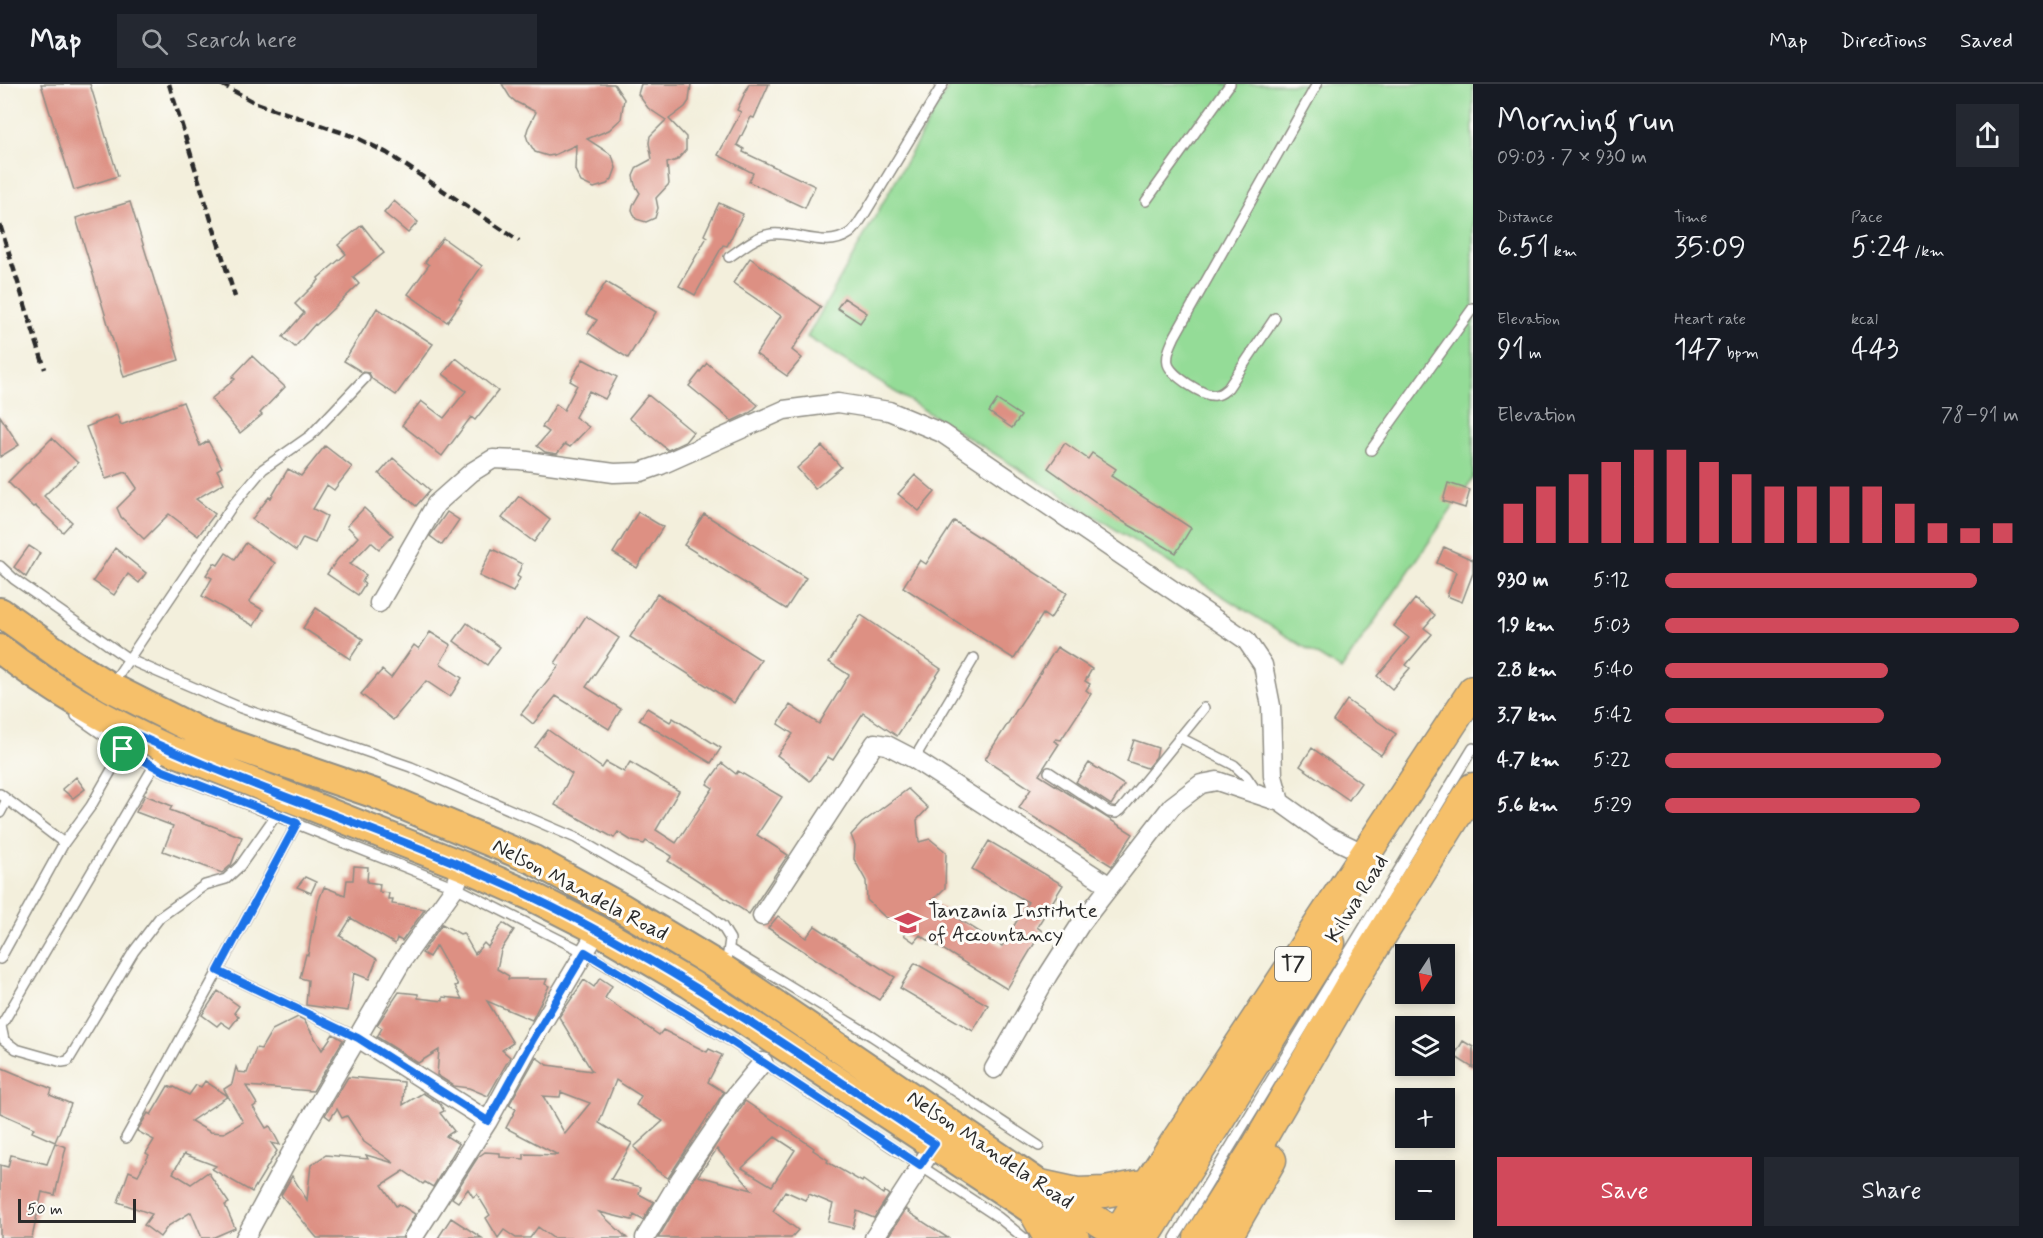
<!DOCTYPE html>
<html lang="en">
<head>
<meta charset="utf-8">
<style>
  body { margin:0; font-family:Mynerve,sans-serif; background:#242831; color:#f1f3f6; height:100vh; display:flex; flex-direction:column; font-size:22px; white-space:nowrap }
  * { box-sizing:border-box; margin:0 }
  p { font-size:20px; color:#9ea1a6 }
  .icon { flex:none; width:33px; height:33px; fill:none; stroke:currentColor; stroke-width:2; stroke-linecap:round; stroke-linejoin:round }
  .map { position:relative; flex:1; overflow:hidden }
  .side { display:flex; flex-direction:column; background:#171b24; width:570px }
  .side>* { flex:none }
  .needle { width:39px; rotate:192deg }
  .buttons { position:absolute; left:1395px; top:860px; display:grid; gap:12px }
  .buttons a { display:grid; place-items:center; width:60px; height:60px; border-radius:0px; background:#171b24; box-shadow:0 3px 9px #0003; font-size:30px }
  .scale { position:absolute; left:18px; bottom:15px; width:118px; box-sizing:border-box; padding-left:6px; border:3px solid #2b2b2b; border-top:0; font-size:16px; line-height:21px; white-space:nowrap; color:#2b2b2b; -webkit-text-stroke:4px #fdfcf7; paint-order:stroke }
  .pin { position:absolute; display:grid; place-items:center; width:51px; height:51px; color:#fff; margin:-26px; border:3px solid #fff; border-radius:50%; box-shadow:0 2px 6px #0007 }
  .round { display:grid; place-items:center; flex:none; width:63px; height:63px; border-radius:0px; background:#242831 }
  .head { display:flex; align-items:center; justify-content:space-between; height:102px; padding:0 24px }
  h1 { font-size:33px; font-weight:600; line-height:45px }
  .figures { display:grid; grid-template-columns:repeat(3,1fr); gap:9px; height:102px; padding:6px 24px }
  .figures div { display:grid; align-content:center }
  .figures b { font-size:30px; font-weight:600 }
  .figures small { font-size:16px; font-weight:400 }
  .figures p { font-size:16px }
  .chart { height:168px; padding:12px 24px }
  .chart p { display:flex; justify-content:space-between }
  .chart svg { width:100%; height:108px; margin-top:6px; stroke:#d1495b; stroke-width:6 }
  .primary-button { display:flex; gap:12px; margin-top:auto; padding:12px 24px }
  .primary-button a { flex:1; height:69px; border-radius:0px; background:#d1495b; color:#fff; font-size:24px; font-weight:600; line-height:69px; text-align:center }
  .primary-button a+a { background:#242831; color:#f1f3f6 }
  ul { padding:0 24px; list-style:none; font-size:20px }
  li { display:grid; grid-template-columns:96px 72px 1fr; align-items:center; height:45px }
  li i { height:15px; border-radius:8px; background:#d1495b }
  header { display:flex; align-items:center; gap:36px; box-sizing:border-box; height:84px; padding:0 30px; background:#171b24; border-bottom:2px solid #363941 }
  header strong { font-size:28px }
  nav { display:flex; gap:33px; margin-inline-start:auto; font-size:21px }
  .search { width:420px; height:54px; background:#242831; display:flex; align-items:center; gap:15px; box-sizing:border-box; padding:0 21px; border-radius:0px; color:#9ea1a6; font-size:22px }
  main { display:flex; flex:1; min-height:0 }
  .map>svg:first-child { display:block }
  .green { fill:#94dc97; stroke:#608461; stroke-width:1.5 }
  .building { fill:#dd9083; fill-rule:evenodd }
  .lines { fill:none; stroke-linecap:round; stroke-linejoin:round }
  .service-casing { stroke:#8f8d84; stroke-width:12 }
  .minor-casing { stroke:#8f8d84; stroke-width:21 }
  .primary-casing { stroke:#8f8d84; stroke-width:32 }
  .trunk-casing { stroke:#8f8d84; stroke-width:33 }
  .service { stroke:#fff; stroke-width:9 }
  .minor { stroke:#fff; stroke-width:18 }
  .primary { stroke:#f6c06b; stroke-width:28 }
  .trunk { stroke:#f6c06b; stroke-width:30 }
  .rail { stroke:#2b2b2b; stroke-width:4.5; stroke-dasharray:9 4.5; stroke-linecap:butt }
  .route-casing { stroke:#fff; stroke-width:12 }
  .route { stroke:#1a73e8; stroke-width:8 }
  .labels { text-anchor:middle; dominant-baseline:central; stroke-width:6; stroke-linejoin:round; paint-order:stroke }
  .shield { fill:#fdfcf7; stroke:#6a6a68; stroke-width:1.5 }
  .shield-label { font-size:20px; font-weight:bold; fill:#2b2b2b }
  .street-label { font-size:21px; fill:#2b2b2b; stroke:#fdfcf7 }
  .poi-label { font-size:21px; fill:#2b2b2b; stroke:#fdfcf7; text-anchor:start }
</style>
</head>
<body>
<header>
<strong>Map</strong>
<div class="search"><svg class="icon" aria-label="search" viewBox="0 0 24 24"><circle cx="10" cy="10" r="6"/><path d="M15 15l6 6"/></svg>Search here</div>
<nav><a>Map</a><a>Directions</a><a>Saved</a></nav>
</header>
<main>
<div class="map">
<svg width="1473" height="1154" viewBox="0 0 1473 1154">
  <rect width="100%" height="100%" fill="#fdfcf7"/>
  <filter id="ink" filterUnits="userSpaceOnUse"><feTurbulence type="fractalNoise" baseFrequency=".0167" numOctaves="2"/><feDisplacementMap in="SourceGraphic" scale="12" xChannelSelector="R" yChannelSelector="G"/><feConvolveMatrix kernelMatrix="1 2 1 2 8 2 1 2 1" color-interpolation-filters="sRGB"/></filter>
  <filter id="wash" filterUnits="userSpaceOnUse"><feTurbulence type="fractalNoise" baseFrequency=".008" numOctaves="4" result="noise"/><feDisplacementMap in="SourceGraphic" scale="24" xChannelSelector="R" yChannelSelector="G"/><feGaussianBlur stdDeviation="1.35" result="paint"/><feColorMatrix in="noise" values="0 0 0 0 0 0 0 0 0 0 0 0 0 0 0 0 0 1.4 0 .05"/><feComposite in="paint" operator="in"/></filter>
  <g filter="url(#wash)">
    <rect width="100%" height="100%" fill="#f3efdc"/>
    <path class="green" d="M950,0H1473V394L1341,586L807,253Z"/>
    <g id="blocks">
      <path class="building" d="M41,0H90L118,92L74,106Z
        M502,0H614L624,15L621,35L609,46L587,55L609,69L613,74L616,84L612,95L607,100L594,104L581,98L575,86L576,61L554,71L548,72L535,68L528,57L526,51L528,44L536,28L516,18L510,13Z
        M641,0H691L689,17L685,23L669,35L686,53V66L677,76L667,79L669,100L656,114L658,124L655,134L646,138L636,135L632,126L633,121L640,109L635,101L633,92L637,83L652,75L649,59L650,52L666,36L648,24L638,10Z
        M749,0H769L754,34L751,33L737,61L744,65L743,68L815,102L805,124L749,98L753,89L718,71L741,28L737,26Z
        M394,117L418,138L408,149L384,129Z
        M130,118L179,276L124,293L76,134Z
        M719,119L743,130L727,162L723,161L695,211L679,202L707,153L704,151Z
        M362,141L384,169L353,193L359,200L316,241L315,240L295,263L283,253L304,229L295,220L319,196L318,194L346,170L338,161Z
        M443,154L482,182L459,215L462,217L447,238L408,210L429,181L425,178Z
        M750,174L821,223L792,266L802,274L787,292L756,270L781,232L733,199Z
        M606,198L656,228L628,274L588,249L597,236L586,230Z
        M844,214L867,229L860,239L837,224Z
        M377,224L433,260L396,311L372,295L369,289L362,288L344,277Z
        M252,272L285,303L260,329L262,331L240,349L211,315L235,295L232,293Z
        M456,274L498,307L475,336L471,333L442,372L402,341L421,317L444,334L466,307L443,290Z
        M583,275L617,293L605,315L589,307L575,333L589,343L570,363L565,360L557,370L545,368L537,362L549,348L542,343L556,320L564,326L577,301L570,297Z
        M707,279L758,321L751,328L732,337L689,302Z
        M648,311L693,348L685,358L668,366L629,334Z
        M997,316L1021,332L1012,344L989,328Z
        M183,318L200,362L208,357L222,383L217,386L224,399L196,415L215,430L198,452L169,430L144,455L121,433L117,424L137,404L126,388L106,395L86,343L117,331L121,341Z
        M0,332L19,361L0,373Z
        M52,354L78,379L44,412L72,438L63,448L35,422L33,423L8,398Z
        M1065,359L1088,375L1092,369L1116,385L1111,392L1191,444L1176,469L1124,438L1048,384Z
        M325,362L352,383L334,406L327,401L313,425L327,432L315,459L303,454L296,467L252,435L269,413L271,414L288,385L301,392Z
        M822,362L841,383L815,405L797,384Z
        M393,374L430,406L416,422L379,390Z
        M915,391L935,408L919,427L898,410Z
        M1448,399L1470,406L1465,424L1443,417Z
        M519,412L550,436L534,458L502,434Z
        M364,424L393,451L379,465L371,458L350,480L366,491L362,498L365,500L358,511L327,490L337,476L358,453L347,442Z
        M447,428L459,436L442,461L430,452Z
        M638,428L663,443L637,484L613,469Z
        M704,430L806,494L786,525L684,461Z
        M954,437L1067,509L1050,535L1043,530L1014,575L903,503L920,476L926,480Z
        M246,459L275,479L249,518L263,526L254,542L202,512L212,494L206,491L214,479L218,481L226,469L235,475Z
        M29,462L40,469L26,493L14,483Z
        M1444,463L1473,476V489L1462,518L1447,512L1456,488L1437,479Z
        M115,464L146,489L139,499L128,490L114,511L93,497Z
        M492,465L522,480L517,492L520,494L513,508L479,492Z
        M657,510L761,576L734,619L630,553Z
        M1415,515L1435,531L1424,544L1432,550L1406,581L1410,584L1392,605L1377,592L1409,554L1394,542Z
        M316,524L363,555L350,575L303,544Z
        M861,531L941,585L897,652L863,629L833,676L828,673L810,697L777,671L793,650L778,640L790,621L819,640L849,591L829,578Z
        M586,532L619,554L586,603L621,625L609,645L556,612L533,640L521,630L559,582L555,579Z
        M467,539L500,563L487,581L454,557Z
        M430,548L451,561L440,579L462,594L450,613L426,597L393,636L361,610L382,586L391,594L414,561L419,565Z
        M1057,563L1092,585L1085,597L1090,600L1086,606L1091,610L1061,656L1056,655L1054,657L1059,660L1039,691L1133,750L1112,782L1019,724L1031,705L985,675Z
        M1347,616L1396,650L1381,671L1333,637Z
        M647,624L670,638L673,634L721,664L711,679L639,636Z
        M548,646L602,684L606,678L624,688L630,678L679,707L656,746L676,759L713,704L707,700L722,679L736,690L738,687L782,713L757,751L788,771L749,830L668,777L672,772L646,757L644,760L632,757L618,748L614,754L555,721L572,690L535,663Z
        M1134,656L1158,664L1156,673L1147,684L1127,677Z
        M1312,664L1361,699L1349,716L1300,682Z
        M1089,679L1124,701L1111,721L1076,698Z
        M76,693L85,705L73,714L62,705Z
        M908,705L928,724L917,736L919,758L930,755L946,768L945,804L931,818L945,826V829L946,827L1002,862L1028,818L972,785L989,757L1063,801L1037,843L1042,847L1007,905L920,851L914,858L904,851L910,843L885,833L867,816L866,797L854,775L855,761L851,751L862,739Z
        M145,711L172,722L170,726L242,753L231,781L222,789L163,767L173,742L136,728Z
        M354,782L368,783L367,798L380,800L379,808L389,809L388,815H393L392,820L425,825L402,857L397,854L395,860L351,834L340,852L377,875L369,895L354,889L348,927L306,921L308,896L300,894L306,870L308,871L312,847L313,848L319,816L324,803L345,811L347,796H353Z
        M305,793L316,798L311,809L297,803Z
        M778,832L806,854L815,842L895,893L879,916L768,844Z
        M503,839L514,846L501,866L497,885L509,892L508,895H547L545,900L549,902L532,936L487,917L513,959L502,966L510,973L488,1012L469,1004L454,1002L437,991L439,966L418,979L377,953L382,944L377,941L399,908L418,910V914L443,917V913L462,915L455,902L458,901L436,862L429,873L422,869L442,840L460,850L463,849L475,870L484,859L488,863Z
        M915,879L988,921L973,947L900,904Z
        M600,894L612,902L605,914L659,951L663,946L707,968L709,965L722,971L708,998L724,1008L668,1094L656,1086L634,1063L663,1037L636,1021L641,1012L616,996L599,1039L632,1059L611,1095L641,1103L639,1110L654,1118L643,1136L634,1131L632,1136L599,1128L627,1154H553L538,1143L530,1154H516L504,1146L498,1154L486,1134L490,1131L477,1110L473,1113L468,1105L458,1118L452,1114L478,1073L485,1068L500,1069V1073L524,1075V1070L558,1071L506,1044L516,1025L509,1021L536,973L547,981L592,987L559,933L584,896L594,903ZM561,1008L590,1019L565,1050L543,1012L560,1013Z
        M218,907L239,922L234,929L239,932L230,944L221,938L217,942L202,931Z
        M298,933L304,936L322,966L333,950L343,956L313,1007L246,1002L257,1020L253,1023L266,1044L270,1042L280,1061L271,1059L277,1067L252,1108L212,1085L216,1082L184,1070L173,1089L191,1100L208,1088L229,1119L225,1121L235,1144L212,1154H202L191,1128L168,1142L160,1153L144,1141L152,1130L118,1118L129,1087L138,1091L149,1071L146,1069L154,1056L137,1047L148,1029L151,1031L168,1002L173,1004L174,1003L189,1011L196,1001L201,1003L205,997L228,1012L191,1037L210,1048L224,1049L243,1038L224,1005L232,1000L236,983L238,988L247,989L256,964L261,965L272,946Z
        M1463,957L1473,963V984L1454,972Z
        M0,983L52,1005L50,1011L71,1020L55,1058L32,1048L34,1044L0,1029Z
        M348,993L404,998L403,1021L423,1009L440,1020L444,1027L440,1029L454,1047L446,1052L459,1060L433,1103L425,1098L423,1100L404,1087L382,1101L396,1122L399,1120L415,1130L402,1154H317L281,1111L292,1092L307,1116L311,1081L326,1071L368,1075L366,1071L394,1079L364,1058L347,1032L342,1034L337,1025L330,1035L325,1031Z
        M745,1017L814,1064L813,1066L828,1076L827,1078L862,1098L863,1096L883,1110L884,1107L889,1111L874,1134L857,1127L853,1144L828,1138L833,1120L809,1110L805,1116L785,1107L773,1127L798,1146L791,1154H658L690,1100ZM775,1053L795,1066L772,1102L742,1084ZM717,1065L729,1079L752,1106L698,1092Z
        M55,1059L66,1063L55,1111L42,1108L32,1154H0V1081L8,1083L11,1071L47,1080Z
        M906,1125L909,1127L908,1128L948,1154H887Z
        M451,1134L482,1154H438Z"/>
    </g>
  </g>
  <g filter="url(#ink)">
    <use href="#blocks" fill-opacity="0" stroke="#8f8d84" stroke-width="1.5"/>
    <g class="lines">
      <g class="service-casing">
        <path id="service" d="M1146,117L1230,0
          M729,173C741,165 756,152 771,150C797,147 826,166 850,149C856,145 860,136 864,131L943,0
          M1275,234L1228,304C1224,307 1221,311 1215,311C1204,313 1171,291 1168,280C1166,270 1171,261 1175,252L1317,0
          M1371,366L1473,224
          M0,482L14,495L130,576L241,624L411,683L576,754L708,831L722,842L730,855L726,883
          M112,600L232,422L263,385L310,352L365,294
          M76,632L123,665L161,686L455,803L586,869L726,954L998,1133L1024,1154
          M1179,653L1234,681L1246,692L1257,708
          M166,667L154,682L1,942L4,956L16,965L62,978L68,977L134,867L160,833L205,801L226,795L240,782L276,731
          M914,675L974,574
          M1049,688L1109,728L1116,729L1121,726L1204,624
          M0,710L64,759
          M0,729L7,716
          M729,865L872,952L1039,1062
          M0,875L64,759L91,722L126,661
          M218,887L358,954
          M126,1054L218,887L297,739
          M1175,1154L1473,664"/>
      </g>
      <g class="minor-casing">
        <path id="minor" d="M379,519L436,420L472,388L493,375L520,376L614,389L641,388L661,381L784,326L838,319L889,327L942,349L1246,556L1263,581L1271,622L1273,692L1280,718L1326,751L1365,770
          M762,832L875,659L887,661L914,675L1110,802
          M358,954L488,1037
          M994,985L1048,891L1080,841L1172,722L1201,700L1217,697L1280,718
          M245,1154L304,1045L402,877L455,803L463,782
          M413,1154L488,1037L532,957L598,846
          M645,1154L681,1094L722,1034L730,1018L763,978
          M874,1154L935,1060"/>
      </g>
      <g class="primary-casing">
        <path id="primary" d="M0,528L70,578L110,603L207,652L376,710L534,776L620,823L726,887L1040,1101L1125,1154
          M0,565C51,605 109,638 168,665L463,782L531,812L598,846L690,900L1075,1154"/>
      </g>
      <g class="trunk-casing">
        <path id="trunk" d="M1040,1101L1077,1109L1105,1108L1148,1100
          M1035,1129L1049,1154
          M1115,1154L1148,1100L1473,607
          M1144,1154L1330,859
          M1199,1154L1257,1062L1351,900L1473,704
          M1226,1154L1271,1076"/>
      </g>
      <use href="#service" class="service"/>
      <use href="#minor" class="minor"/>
      <use href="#primary" class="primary"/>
      <use href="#trunk" class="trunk"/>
      <path class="rail" d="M169,0L235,213
        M221,0L256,19L355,53L387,69L519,157
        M0,141L45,285"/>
    </g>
  </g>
  <g class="lines" filter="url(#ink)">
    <g class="route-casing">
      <path id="route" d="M133,649C263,710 402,751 532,813C674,881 803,974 935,1060L920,1081L726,954L585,868L532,957L488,1037L358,954L218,887L297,739L161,686L123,665Z"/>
    </g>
    <use href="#route" class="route"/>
  </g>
  <defs>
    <g id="university-bare" transform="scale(2.07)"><path d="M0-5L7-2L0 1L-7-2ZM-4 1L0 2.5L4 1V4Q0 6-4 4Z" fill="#d1495b" stroke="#fdfcf7" stroke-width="2.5" paint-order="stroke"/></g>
  </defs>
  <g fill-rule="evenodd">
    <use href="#university-bare" x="908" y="839"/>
  </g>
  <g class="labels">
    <rect class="shield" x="1275" y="863" width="36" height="34" rx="4.5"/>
    <g class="shield-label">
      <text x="1293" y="880">T7</text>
    </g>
    <g class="street-label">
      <text transform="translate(580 806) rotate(28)">Nelson Mandela Road</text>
      <text transform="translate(1357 815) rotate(-58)">Kilwa Road</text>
      <text transform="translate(990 1066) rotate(34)">Nelson Mandela Road</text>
    </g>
    <g class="poi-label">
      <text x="928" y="827">Tanzania Institute<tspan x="928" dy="24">of Accountancy</tspan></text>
    </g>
  </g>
</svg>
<div class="buttons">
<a><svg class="needle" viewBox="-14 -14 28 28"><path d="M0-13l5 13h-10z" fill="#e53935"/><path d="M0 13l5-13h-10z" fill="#9ea1a6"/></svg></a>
<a><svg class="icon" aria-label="layers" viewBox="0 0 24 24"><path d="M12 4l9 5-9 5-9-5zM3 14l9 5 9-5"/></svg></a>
<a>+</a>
<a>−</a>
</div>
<div class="scale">50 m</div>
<div class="pin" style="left:123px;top:665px;background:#1e9e55"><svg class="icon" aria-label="arrive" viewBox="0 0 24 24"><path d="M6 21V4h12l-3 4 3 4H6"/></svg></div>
</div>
<section class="side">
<div class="head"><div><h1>Morning run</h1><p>09:03 · 7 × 930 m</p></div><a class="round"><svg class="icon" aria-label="share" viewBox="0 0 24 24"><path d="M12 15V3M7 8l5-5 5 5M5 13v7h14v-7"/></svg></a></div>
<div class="figures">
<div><p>Distance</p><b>6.51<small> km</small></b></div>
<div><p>Time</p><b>35:09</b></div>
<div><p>Pace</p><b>5:24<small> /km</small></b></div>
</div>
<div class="figures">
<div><p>Elevation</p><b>91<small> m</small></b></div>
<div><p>Heart rate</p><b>147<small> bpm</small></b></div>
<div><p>kcal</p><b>443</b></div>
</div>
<div class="chart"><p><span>Elevation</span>78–91 m</p>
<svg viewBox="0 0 160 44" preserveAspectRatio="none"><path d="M5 44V28M15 44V21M25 44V16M35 44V11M45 44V6M55 44V6M65 44V11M75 44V16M85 44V21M95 44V21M105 44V21M115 44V21M125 44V28M135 44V36M145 44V38M155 44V36"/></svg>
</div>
<ul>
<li><b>930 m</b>5:12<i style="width:88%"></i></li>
<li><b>1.9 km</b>5:03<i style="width:100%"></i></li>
<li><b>2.8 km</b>5:40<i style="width:63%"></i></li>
<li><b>3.7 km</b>5:42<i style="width:62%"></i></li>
<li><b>4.7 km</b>5:22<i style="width:78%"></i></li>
<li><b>5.6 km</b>5:29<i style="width:72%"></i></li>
</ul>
<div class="primary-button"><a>Save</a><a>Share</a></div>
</section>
</main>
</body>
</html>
